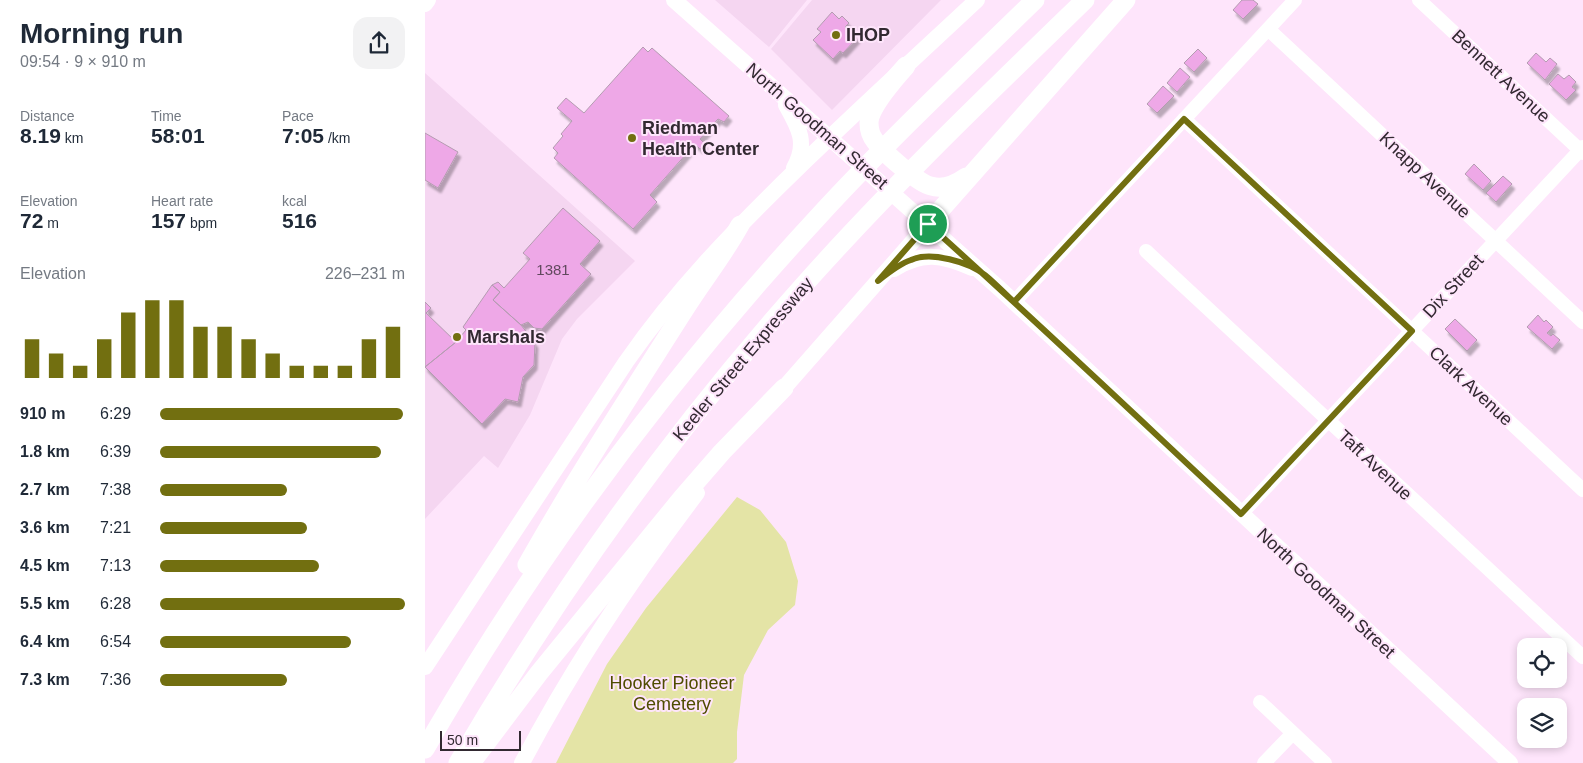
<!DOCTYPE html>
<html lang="en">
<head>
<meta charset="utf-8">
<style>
  body { margin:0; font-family:Helvetica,sans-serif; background:#f2f2f3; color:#1f2937; height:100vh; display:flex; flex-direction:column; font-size:19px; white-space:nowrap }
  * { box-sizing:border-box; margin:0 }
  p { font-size:16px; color:#747a83 }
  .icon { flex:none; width:28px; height:28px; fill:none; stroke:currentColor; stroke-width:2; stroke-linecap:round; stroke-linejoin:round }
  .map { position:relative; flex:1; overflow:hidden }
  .details { display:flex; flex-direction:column; background:#fff; width:425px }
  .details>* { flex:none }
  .tools { position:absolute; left:1092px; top:638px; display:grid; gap:10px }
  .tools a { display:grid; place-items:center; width:50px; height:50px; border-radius:10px; background:#fff; box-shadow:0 2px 8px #0003; font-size:25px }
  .scale { position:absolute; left:15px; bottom:12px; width:81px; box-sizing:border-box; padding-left:5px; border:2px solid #322931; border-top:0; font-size:14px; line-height:18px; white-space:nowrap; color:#322931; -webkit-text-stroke:4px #fee5fb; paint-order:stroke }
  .pin { position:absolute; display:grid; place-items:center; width:42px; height:42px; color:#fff; margin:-21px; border:2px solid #fff; border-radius:50%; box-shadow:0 1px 5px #0007 }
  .round { display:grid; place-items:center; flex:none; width:52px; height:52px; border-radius:15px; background:#f2f2f3 }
  .headline { display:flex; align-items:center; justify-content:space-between; height:85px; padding:0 20px }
  h1 { font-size:28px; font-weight:800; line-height:38px }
  .metrics { display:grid; grid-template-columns:repeat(3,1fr); gap:8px; height:85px; padding:5px 20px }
  .metrics div { display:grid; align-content:center }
  .metrics b { font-size:21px; font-weight:800 }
  .metrics small { font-size:14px; font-weight:400 }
  .metrics p { font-size:14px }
  .chart { height:140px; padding:10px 20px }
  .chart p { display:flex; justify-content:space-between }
  .chart svg { width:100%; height:90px; margin-top:5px; stroke:#726f10; stroke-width:6 }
  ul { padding:0 20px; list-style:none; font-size:16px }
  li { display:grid; grid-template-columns:80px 60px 1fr; align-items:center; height:38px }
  li i { height:12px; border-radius:6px; background:#726f10 }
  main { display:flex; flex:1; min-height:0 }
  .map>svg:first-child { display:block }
  .built { fill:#f5d6f1 }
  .green { fill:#e4e4a6 }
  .building { fill:#eea8e7; stroke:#b49cb1; filter:url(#shadow) }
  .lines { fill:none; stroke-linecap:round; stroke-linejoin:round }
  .minor { stroke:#fff; stroke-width:14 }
  .major { stroke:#fff; stroke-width:16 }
  .highway { stroke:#fff; stroke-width:19 }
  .route-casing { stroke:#fff; stroke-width:10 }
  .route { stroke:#726f10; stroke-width:6 }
  .poi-dot { fill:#726f10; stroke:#fee5fb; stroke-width:2 }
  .labels { text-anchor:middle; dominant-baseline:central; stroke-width:4; stroke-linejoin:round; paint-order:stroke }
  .number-label { font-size:15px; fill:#61495e }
  .poi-label { font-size:18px; font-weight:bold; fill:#322931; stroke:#fee5fb; text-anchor:start }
  .street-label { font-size:18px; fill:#322931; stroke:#fee5fb }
  .park-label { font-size:18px; fill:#4f4c00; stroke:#fee5fb }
</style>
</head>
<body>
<main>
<section class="details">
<div class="headline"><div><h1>Morning run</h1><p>09:54 · 9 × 910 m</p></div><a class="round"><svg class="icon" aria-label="share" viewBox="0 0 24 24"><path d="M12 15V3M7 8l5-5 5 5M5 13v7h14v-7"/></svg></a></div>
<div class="metrics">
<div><p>Distance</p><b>8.19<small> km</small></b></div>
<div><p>Time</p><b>58:01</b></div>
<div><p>Pace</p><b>7:05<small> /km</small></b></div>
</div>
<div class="metrics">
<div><p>Elevation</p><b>72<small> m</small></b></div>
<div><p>Heart rate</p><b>157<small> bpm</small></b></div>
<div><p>kcal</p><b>516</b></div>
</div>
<div class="chart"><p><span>Elevation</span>226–231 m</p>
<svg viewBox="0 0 160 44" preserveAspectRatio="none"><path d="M5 44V25M15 44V32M25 44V38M35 44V25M45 44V12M55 44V6M65 44V6M75 44V19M85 44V19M95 44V25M105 44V32M115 44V38M125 44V38M135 44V38M145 44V25M155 44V19"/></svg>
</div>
<ul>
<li><b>910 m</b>6:29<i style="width:99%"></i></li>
<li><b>1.8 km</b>6:39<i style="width:90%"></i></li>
<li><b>2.7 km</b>7:38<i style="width:52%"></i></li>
<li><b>3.6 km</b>7:21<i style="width:60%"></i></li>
<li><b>4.5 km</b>7:13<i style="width:65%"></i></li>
<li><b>5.5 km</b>6:28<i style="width:100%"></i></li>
<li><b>6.4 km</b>6:54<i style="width:78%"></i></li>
<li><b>7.3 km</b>7:36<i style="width:52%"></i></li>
</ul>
</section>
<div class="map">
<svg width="1158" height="763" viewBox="0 0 1158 763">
  <defs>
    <filter id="shadow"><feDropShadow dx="3" dy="5" stdDeviation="1" flood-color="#0004"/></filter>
  </defs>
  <rect width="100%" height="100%" fill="#fee5fb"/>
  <path class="built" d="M290,0H382L344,47Z
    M387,0H516L407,110L346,49Z
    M0,73L210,261L152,319L137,339L105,415L73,468L59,456L0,519Z"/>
  <path class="green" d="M312,497L335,510L361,542L373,581L370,605L343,630L319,675L312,732V759L308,763H131L182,664L221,608Z"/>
  <path class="building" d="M817,0H828L833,4L818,19L808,10Z
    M407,12L414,19L417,16L424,23L420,27L432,38L418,53L415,51L408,59L388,40L396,32L392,29Z
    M218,47L223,52L227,48L304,116L299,122L293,119L275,139L280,144L275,149L270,144L225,195L232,202L208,229L129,158L133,153L128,148L138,136L136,134L147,121L132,108L141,98L159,113Z
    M773,49L782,58L769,72L759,63Z
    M1111,53L1121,62L1125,58L1132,64L1120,80L1102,63Z
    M755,68L765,77L752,92L742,83Z
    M1133,74L1139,79L1144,75L1151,82L1147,87L1151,90L1141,100L1124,84Z
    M738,86L749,96L732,113L722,104Z
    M0,133L33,152L13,188L0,180Z
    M1049,164L1066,181L1058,190L1040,174Z
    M1078,176L1087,184L1071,202L1061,193Z
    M138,208L175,241L155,264L166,274L117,329L109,328L103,322L96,325L68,300L75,292L67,285L73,282L79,288L105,259L98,253Z
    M67,285L75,292L68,300L96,325L110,343L109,365L98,377L93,402L80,399L57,424L0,367L31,342L41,330L38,327Z
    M0,302L6,308L1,313L31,342L0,367Z
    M1113,315L1119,322L1121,320L1128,327L1122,333L1126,336L1128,334L1135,340L1127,349L1102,327Z
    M1030,319L1052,340L1042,351L1020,329Z"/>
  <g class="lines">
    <path class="minor" d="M994,0L1158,153
      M843,29L1158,322
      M759,119L1158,490
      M721,251L1158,657
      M589,302L870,0
      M816,514L1158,147
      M835,702L900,763
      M839,763L868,733"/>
    <path class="major" d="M249,0L575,289L1085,763
      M0,4L3,0
      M361,105C374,128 383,143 369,168
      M469,269C498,251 517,255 547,268
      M351,397L503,224
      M0,667L201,362C251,290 309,230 372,169C431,112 492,56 552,0
      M97,763C147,668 207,578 272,493"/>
    <path class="highway" d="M481,66C471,77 444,108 444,123C444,129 446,136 450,141C457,151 494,184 506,186C519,190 531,184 541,177
      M503,224L701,0
      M102,565C150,480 204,397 256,315C275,284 298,256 315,225
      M0,749C110,557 243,379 393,217C462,142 537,71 610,0
      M33,763C132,594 246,434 377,287C466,187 563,94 660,0
      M46,763L114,673L257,498L297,452L359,388"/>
  </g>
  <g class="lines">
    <g class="route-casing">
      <path id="route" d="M503,224L453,281C463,273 474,264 486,260C506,251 544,262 560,275C570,283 579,293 589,302L759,119L987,331L816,514C712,417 609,319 503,224"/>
    </g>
    <use href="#route" class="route"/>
  </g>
  <g class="poi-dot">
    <circle cx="411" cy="35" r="5"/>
    <circle cx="207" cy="138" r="5"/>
    <circle cx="32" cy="337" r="5"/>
  </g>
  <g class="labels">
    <g class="number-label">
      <text x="128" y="269">1381</text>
    </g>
    <g class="poi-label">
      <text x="421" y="35">IHOP</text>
      <text x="217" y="128">Riedman<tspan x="217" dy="21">Health Center</tspan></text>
      <text x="42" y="337">Marshals</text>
    </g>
    <g class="street-label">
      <text transform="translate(1076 76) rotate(43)">Bennett Avenue</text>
      <text transform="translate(392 126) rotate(41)">North Goodman Street</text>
      <text transform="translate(1000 175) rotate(43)">Knapp Avenue</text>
      <text transform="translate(1028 286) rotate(-47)">Dix Street</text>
      <text transform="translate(318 359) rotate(-50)">Keeler Street Expressway</text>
      <text transform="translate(1046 386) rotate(43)">Clark Avenue</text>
      <text transform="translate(950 465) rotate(43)">Taft Avenue</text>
      <text transform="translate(901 593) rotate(43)">North Goodman Street</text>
    </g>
    <g class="park-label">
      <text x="247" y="683">Hooker Pioneer<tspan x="247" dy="21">Cemetery</tspan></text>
    </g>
  </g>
</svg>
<div class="tools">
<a><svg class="icon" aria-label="locate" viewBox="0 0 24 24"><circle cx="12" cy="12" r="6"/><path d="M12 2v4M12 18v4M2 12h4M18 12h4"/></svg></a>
<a><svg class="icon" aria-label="layers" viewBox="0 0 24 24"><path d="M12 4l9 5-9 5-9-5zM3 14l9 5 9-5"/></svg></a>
</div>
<div class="scale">50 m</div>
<div class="pin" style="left:503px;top:224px;background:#1e9e55"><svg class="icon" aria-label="arrive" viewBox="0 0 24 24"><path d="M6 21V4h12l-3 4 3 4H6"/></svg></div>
</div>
</main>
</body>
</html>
